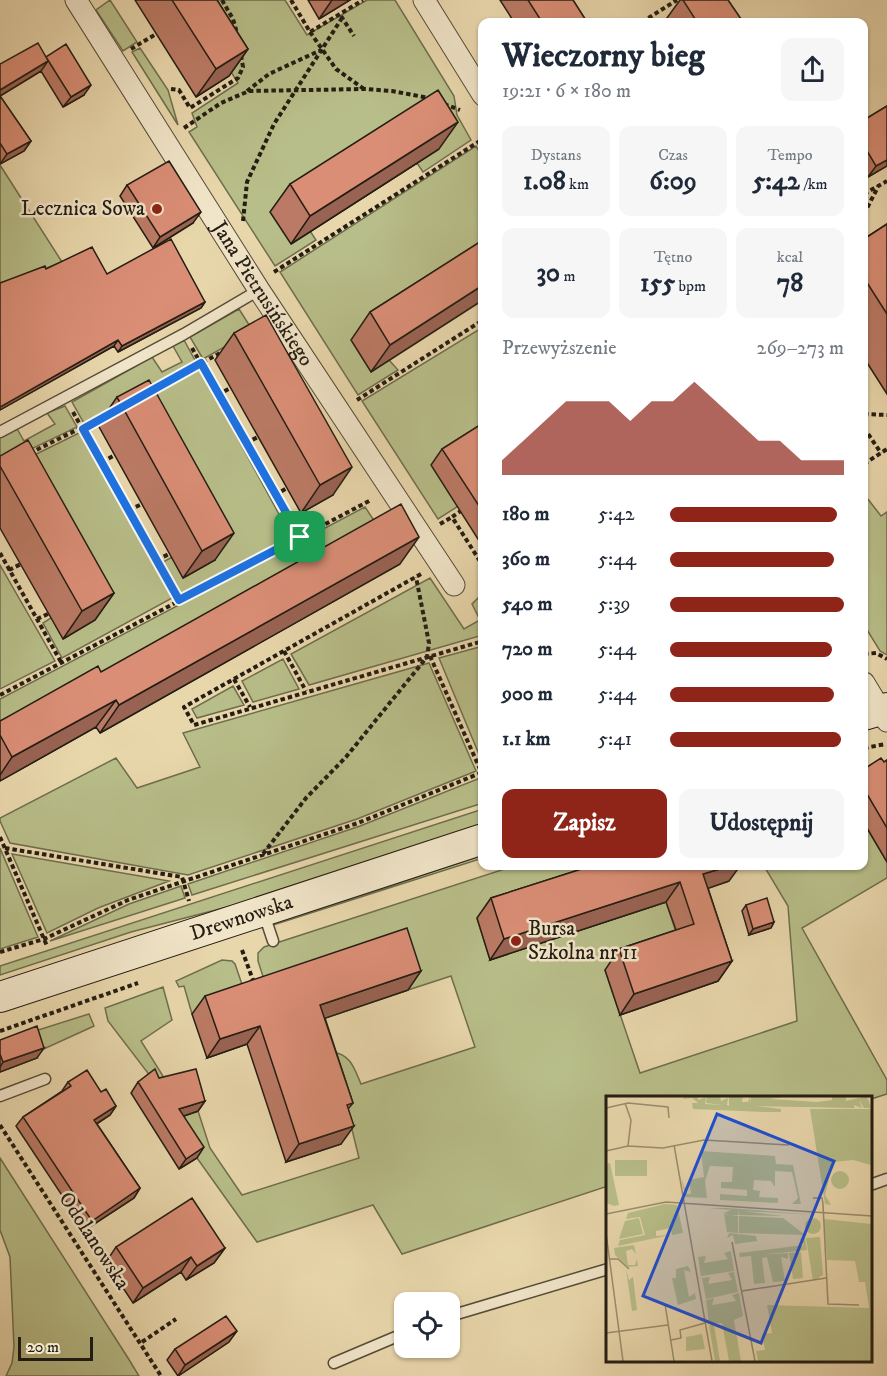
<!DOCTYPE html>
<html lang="pl">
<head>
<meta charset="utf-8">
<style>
  body { margin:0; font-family:"IM FELL DW Pica",serif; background:#f6f6f7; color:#1f2937; height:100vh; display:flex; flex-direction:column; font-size:22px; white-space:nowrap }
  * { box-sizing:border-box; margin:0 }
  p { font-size:20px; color:#747a83 }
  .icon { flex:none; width:33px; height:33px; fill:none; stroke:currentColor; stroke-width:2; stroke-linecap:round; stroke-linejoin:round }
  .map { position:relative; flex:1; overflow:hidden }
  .sheet { position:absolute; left:478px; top:18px; width:390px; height:852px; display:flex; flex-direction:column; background:#fff; border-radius:12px; box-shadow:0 2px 4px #0004 }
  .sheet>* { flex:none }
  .tools { position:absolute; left:394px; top:1292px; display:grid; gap:12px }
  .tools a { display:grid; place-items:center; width:66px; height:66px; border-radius:12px; background:#fff; box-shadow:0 2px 4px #0004; font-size:30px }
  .scale { position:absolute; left:18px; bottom:15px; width:75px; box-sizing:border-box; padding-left:6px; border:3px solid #241d13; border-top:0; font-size:16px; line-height:21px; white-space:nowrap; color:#241d13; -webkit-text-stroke:4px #f1e5c9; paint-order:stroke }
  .pin { position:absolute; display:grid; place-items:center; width:51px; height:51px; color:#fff; margin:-26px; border-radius:12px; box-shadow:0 3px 9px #0006 }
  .round { display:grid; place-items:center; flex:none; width:63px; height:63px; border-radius:12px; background:#f6f6f7 }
  .headline { display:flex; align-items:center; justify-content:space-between; height:102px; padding:0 24px }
  h1 { font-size:33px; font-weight:700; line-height:45px }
  .metrics { display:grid; grid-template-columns:repeat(3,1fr); gap:9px; height:102px; padding:6px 24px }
  .metrics div { display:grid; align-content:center; border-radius:12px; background:#f6f6f7; text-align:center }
  .metrics b { font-size:26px; font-weight:700 }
  .metrics small { font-size:16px; font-weight:400 }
  .metrics p { font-size:16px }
  .chart { height:168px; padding:12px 24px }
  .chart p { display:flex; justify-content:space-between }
  .chart svg { width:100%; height:108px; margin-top:6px; fill:#8f2418; opacity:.7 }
  .primary-button { display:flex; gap:12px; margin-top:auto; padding:12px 24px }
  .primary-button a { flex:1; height:69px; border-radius:12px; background:#8f2418; color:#fff; font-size:24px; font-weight:700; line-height:69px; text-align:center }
  .primary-button a+a { background:#f6f6f7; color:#1f2937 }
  ul { padding:0 24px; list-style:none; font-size:20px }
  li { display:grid; grid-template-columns:96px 72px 1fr; align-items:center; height:45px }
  li i { height:15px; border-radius:8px; background:#8f2418 }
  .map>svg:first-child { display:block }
  .green { fill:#b8be89; stroke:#6e6e4e; stroke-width:1.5 }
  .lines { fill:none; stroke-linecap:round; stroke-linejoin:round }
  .lane-casing { stroke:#554c39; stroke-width:13 }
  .street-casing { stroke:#554c39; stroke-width:23 }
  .secondary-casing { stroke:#241d13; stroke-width:32 }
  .path { stroke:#241d13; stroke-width:4; stroke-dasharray:4.5 3; stroke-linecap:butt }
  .lane { stroke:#f1e5c9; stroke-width:10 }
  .street { stroke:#f1e5c9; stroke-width:21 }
  .secondary { stroke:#f1e5c9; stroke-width:30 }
  .wall { fill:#bb7a65; stroke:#241d13; stroke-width:1.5 }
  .shaded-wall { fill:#996353; stroke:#241d13; stroke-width:1.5 }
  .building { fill:#da8e76; stroke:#241d13; stroke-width:1.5 }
  .route-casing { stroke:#fff; stroke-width:12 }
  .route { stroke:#1a73e8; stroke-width:8 }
  .poi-dot { fill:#8f2418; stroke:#f1e5c9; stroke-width:2 }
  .labels { text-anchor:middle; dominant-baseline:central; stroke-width:5; stroke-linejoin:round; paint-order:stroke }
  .poi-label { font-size:21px; fill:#241d13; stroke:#f1e5c9; text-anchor:end }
  .street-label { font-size:21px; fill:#241d13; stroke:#f1e5c9 }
  .inset-road { fill:none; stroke:#9a8d6f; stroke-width:1.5 }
  .view { fill:#1d4ed8; fill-opacity:0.15; stroke:#1d4ed8; stroke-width:3 }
  .inset-edge { fill:none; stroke:#241d13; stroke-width:3 }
</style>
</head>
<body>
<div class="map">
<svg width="887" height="1376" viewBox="0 0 887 1376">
  <rect width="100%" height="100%" fill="#e9d7ac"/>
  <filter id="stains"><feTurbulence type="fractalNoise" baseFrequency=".00333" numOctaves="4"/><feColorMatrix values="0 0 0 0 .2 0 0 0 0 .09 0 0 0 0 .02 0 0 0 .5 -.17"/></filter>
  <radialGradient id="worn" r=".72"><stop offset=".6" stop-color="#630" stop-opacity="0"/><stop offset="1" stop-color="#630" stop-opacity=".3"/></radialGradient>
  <path class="green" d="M110,0L137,42L123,51L96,10Z
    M186,0H285L307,35L367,0H395L454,96L457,115L471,140L423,172L417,163L310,231L316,240L275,266L189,132L197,127L192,113L238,83Z
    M140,48L168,90L178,125L132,52Z
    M476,146L483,158V255L389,360L398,370L358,395L280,272Z
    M0,165L62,262L0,286Z
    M239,309L253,331L203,359L190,337Z
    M483,327V432L474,496L438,519L362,401Z
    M184,340L196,362L85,425L72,402L152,357L162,372L182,362L173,346Z
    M200,369L292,538L180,595L163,562L172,557L183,578L215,560L130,407Z
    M65,406L77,427L0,464V436L16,427L24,441L55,424L47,413Z
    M81,432L174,597L62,658L43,623L51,618L8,468Z
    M864,494L881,516L887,512V655L880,651L864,625Z
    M365,507L381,531L0,738V699Z
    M0,565L55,661L0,689Z
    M430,578L464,629L480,620L472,604L483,593V635L309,685L291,654Z
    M483,646V764L439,658Z
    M283,659L299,689L253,702L242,681Z
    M429,663L476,771L357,819L188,875L10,843L0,821V818L116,758L137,788L200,767L183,733Z
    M233,686L244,705L197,718L192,709Z
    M480,778L483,803L192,895L188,884L360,826Z
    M483,809V824L231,906L131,932L0,975V966Z
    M864,823L887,862V878L802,928L887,1080V1094L871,1099L870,1097H608V1186L402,1254L373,1205L257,1242L197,1158L154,1091L151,1077L108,1021L105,1008L163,987L172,1020L141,1041L168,1084L179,1117L198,1111L210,1148L242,1195L359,1158L333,1052C351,1055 354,1068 361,1084L475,1047L451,976L408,990L394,947L267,989L258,961V953L264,947L514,866H639L477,919L490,959L666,902L680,944L605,970L640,1073L797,1021L788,906L764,866H864Z
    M0,848L38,937L0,949Z
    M12,854L169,881L98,908L47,933Z
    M483,855V858L273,925Z
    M181,886L185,898L50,941L129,904Z
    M222,960L232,961L235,964L246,996L192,1014L184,986L179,987L176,981Z
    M89,1014L94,1026L35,1053L0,1042Z
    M0,1158L128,1358L139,1376H6L12,1363L14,1347L10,1257L0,1230Z"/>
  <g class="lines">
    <g class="lane-casing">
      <path id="lane" d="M0,432L184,334L259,290
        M263,911L273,941
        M0,1096L45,1079
        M870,1185L887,1179
        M450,1316L608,1269
        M334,1363L405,1333"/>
    </g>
    <g class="street-casing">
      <g id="street">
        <path id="s1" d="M76,0L259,290L454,585"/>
        <path d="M424,0L483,95"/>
        <path d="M864,683L887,721"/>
      </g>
    </g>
    <g class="secondary-casing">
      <g id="secondary">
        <path d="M864,715L887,708"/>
        <path id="s2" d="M0,997L483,839"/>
      </g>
    </g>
    <path class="path" d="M222,0L233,19L237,33
      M291,0L310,32L363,0
      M341,16L354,36
      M642,22L677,0
      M310,32L336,69L364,89
      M131,49L156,34
      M171,89L179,90L190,108L238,78L243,67L241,55
      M247,91L269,74L321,50
      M444,104L460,110
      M184,128L221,103L249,91L365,89L392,91L429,98
      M864,194L887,181
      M864,214L879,185
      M243,221L247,182L274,124L342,18
      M274,272L483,139
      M192,348L300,537
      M150,391L222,352
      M218,395L230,388
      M357,400L483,320
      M73,412L179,600
      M864,414L887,415
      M864,428L881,453
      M246,443L258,437
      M30,453L107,415
      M102,462L115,455
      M864,464L887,449
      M275,495L287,488
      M129,510L142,504
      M462,510L452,517L483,566
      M440,524L452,517
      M0,553L61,662
      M157,560L169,554
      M9,570L21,564
      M421,574L184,707L194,725L483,641
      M37,619L48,614
      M284,651L306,691
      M864,654L876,653L887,659
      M430,656L483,776
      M234,679L250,707
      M0,695L371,500
      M864,748L886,744
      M0,837L47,946
      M5,848L182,877L189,901
      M263,854L306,798L346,757L427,657L429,643L416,577
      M242,950L254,983
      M0,952L44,939L128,900L358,823L483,772
      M0,1031L138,983
      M0,1125L161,1376
      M142,1342L176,1319"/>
    <use href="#lane" class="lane"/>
    <use href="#street" class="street"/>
    <use href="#secondary" class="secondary"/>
  </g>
  <path class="wall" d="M135,0H217L248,49L229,76L196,97Z
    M308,0H350L319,19Z
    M500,0H573L587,22H514Z
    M680,0H728L743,22H664Z
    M46,57L84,95L63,107L41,71L0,96L31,141L24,151L0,164V64Z
    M887,106V166L868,177L864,170V120Z
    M439,149L291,244L270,212L290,184Z
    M127,185L193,223L153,248L120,196Z
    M887,224V394L864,358V239Z
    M483,240L371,372L351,340L370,312Z
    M46,269L107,274L205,302L201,308L118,352L114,346L0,410V283Z
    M234,333L333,495L301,513L215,360Z
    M117,397L215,560L183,578L98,425Z
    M483,423V547L431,465L442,449Z
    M0,456L114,593L95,620L63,639L0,528Z
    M400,564L100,733L96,727L0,781V721L101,672Z
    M887,760V862L864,823V769L884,762Z
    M591,866L729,881L708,888L732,961L718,981L620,1015L605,970L619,949L676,930L666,902L490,960L477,918L491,898Z
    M746,905L774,922L771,928L749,935L742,911Z
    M408,990L325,1018L353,1103L348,1109L341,1144L286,1162L247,1044L207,1058L192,1014L205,996Z
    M0,1040L37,1058L0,1072Z
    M159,1078L205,1101L198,1111L184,1116L197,1158L179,1169L131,1093L138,1082Z
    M68,1082L101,1092L116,1106L110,1115L97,1124L140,1188L134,1198L85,1230L16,1126L23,1117L62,1091Z
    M116,1247L225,1248L214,1263L186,1280L181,1272L133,1303L106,1262Z
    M229,1342L178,1376L167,1360L175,1349Z"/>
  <path class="shaded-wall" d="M332,0H350L319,19Z
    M248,49L229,76L196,97L216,69Z
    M48,61L41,71L0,96V90Z
    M91,85L84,95L63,107L71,97Z
    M458,122L439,149L291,244L310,216Z
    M31,141L24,151L0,164L7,154Z
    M887,160V166L868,177L876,166Z
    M201,212L193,223L153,248L160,237Z
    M483,285V300L371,372L390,345Z
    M205,302L201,308L118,352L122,346Z
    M118,340L114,346L0,410V407Z
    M352,467L333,495L301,513L320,485Z
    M234,533L215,560L183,578L202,551Z
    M419,537L400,564L100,733L119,705Z
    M114,593L95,620L63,639L82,611Z
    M116,700L96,727L0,781V775L12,757Z
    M730,866H740L729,881L689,895L703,874Z
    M680,882L666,902L490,960L504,939Z
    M774,922L771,928L749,935L753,929Z
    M732,961L718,981L620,1015L634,994Z
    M421,971L408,990L308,1024L320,1005Z
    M260,1026L247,1044L207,1058L220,1039Z
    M44,1048L37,1058L0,1072V1067L3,1062Z
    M205,1101L198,1111L172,1120L179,1109Z
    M116,1106L110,1115L88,1129L94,1120Z
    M354,1126L341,1144L286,1162L299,1144Z
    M204,1147L197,1158L179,1169L186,1159Z
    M140,1188L134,1198L85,1230L92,1221Z
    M225,1248L214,1263L186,1280L197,1266Z
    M191,1257L181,1272L133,1303L143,1288Z
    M237,1331L229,1342L178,1376L185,1365Z"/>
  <path class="building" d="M172,0H217L248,49L216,69Z
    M528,0H573L587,22H542Z
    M683,0H728L743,22H697Z
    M38,43L46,57L66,44L91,85L71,97L46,57L48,61L0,90V64Z
    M438,90L458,122L310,216L290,184Z
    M0,96L31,141L7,154L0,143Z
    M887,106V160L876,166L864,146V120Z
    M169,161L201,212L160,237L127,185Z
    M887,224V314L864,278V239Z
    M171,239L205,302L122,346L118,340L0,407V283L45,266L46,269L92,247L107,274Z
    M483,240V285L390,345L370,312Z
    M266,315L352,467L320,485L234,333Z
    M149,380L234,533L202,551L117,397Z
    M483,423V512L442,449Z
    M28,440L114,593L82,611L0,466V456Z
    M401,504L419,537L119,705L116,700L12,757L0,735V721L98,666L101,672Z
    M881,758L884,762L887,760V828L864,789V769Z
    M591,866H730L703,874L732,961L634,994L619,949L694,924L680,882L504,939L491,898Z
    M767,898L774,922L753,929L746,905Z
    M407,928L421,971L320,1005L353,1103L347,1105L354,1126L299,1144L260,1026L220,1039L205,996Z
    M37,1026L44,1048L3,1062L0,1054V1040Z
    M155,1069L159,1078L196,1069L205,1101L179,1109L204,1147L186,1159L138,1082Z
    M87,1070L101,1092L106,1089L116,1106L94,1120L140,1188L92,1221L23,1117L71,1086L68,1082Z
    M192,1198L225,1248L197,1266L191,1257L143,1288L116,1247Z
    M226,1316L237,1331L185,1365L175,1349Z"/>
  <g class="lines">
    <g class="route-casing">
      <path id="route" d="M201,363L300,537L179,600L83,429Z"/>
    </g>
    <use href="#route" class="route"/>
  </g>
  <g class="poi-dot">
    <circle cx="157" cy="209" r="6"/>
    <circle cx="516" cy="941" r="6"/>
  </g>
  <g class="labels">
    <g class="poi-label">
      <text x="145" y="209">Lecznica Sowa</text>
      <text x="528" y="929" text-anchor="start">Bursa<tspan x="528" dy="24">Szkolna nr 11</tspan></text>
    </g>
    <g class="street-label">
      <text stroke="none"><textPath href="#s1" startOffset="348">Jana Pietrusińskiego</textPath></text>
      <text stroke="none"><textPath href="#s2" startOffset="254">Drewnowska</textPath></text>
      <text transform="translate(94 1241) rotate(57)">Odolanowska</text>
    </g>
  </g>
  <g transform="translate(606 1096)">
    <rect width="266" height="266" fill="#e9d7ac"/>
    <path d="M79,0H92V4L100,1L99,8L117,9L100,7L101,0H114L115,5L122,2L121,9L123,10V0H137L136,6H142L144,0L145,8V0H183L164,3L211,6L226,4V0H240V5L261,0L265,12H258L253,4L256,12L248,9V12L149,10L175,13V16H160L87,13L86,7H92L86,2L77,3ZM204,13H265V69L247,64L227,66L219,99L225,109L219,108ZM95,55L169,60L170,68L187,69L195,108H186L192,102L186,76L169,75V91L165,85L148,84L147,94L154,95L153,101L172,102V107L114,104V98L141,100V94L115,92V86H126L127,71L104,70L99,85L101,102L79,101L75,81L81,98H85L83,84L98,81ZM9,64H41V80H9ZM4,67L13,109L8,110L0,107V68ZM225 84a9 9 0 1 1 18 0a9 9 0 1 1-18 0ZM59,108L71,109L77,137L66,139L65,132L50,135V140L64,139L12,150L14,144L39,139L34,121L20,123L22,117ZM102,112H122L210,119L137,115L177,120L133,119L132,114V119H125L117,117L125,114ZM118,118L132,120V137L121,136ZM133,120L177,122L199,139L133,137ZM199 130a8 8 0 1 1 16 0a8 8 0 1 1-16 0ZM33,122L37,138L13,143L19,125ZM218,123L265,128V265H152L150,255L159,254L156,238L166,237L161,209L263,212L259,186H253L249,165L221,164ZM123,137L150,140L151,145L129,148L127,139L121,142ZM214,141L217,179L207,185L200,142ZM199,142L201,154L154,159L182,157V163L175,161L179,185L167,186L161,161L156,162L159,187L148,188L145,160L134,161L133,157L198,149L194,143ZM28,149L30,158L26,153L20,155L22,169H29L31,163L32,170L22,171L9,159L8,152ZM125,155L128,175L95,180L92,161L100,160L98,167L122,163L118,157ZM195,156L197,182L187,183L183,157ZM82,170L85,176L78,174L83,201L89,197L90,203L72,209L66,182H70V173ZM20,173L23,184L27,181L31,214L26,215ZM128,176L132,196L100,203L96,182L104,181L102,188L126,184L122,177ZM133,197L137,220L128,224L135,265H123L116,227L103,228L100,204L108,202L106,209L130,205L126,199ZM103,229H108L114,265H109ZM96,238L99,253L80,255V241Z" fill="#b8be89"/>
    <path class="inset-road" d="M19,7L25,24L22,50M0,12L22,7L62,11L63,22M68,49L106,265M0,55L22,50L57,52L98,44L183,49M207,102H216L217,108L222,208L253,209M0,118L60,106L266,120M0,137L17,265M126,146L149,265M3,163H12L23,173M136,195L220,182M59,208L68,265M0,237L62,229M65,244L75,242L74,234L99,227"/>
    <path class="view" d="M111,18L228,65L155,247L37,200Z"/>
    <rect width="266" height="266" class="inset-edge"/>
  </g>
  <rect width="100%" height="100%" filter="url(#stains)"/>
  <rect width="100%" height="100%" fill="url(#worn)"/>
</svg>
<div class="tools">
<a><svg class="icon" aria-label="locate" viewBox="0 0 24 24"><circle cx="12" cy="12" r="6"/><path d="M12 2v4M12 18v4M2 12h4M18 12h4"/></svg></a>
</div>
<div class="scale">20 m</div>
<div class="pin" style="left:300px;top:537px;background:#1e9e55"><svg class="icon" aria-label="arrive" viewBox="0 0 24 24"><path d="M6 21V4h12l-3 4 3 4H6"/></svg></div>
<section class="sheet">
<div class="headline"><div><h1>Wieczorny bieg</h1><p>19:21 · 6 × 180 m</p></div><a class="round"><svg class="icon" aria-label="share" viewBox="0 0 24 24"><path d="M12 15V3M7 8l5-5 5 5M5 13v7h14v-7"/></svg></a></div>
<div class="metrics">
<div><p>Dystans</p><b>1.08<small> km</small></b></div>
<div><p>Czas</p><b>6:09</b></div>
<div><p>Tempo</p><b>5:42<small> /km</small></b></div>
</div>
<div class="metrics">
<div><b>30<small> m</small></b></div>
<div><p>Tętno</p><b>155<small> bpm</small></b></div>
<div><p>kcal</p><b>78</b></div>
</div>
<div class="chart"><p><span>Przewyższenie</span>269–273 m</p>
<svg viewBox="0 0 160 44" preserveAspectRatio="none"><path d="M0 44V38L10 30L20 22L30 14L40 14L50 14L60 22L70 14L80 14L90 6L100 14L110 22L120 30L130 30L140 38L150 38L160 38V44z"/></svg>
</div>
<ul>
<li><b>180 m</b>5:42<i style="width:96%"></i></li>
<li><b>360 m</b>5:44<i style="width:94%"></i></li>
<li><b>540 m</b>5:39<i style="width:100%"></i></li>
<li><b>720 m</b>5:44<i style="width:93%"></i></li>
<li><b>900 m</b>5:44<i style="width:94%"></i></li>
<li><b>1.1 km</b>5:41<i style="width:98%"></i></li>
</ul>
<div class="primary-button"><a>Zapisz</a><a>Udostępnij</a></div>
</section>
</div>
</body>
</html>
